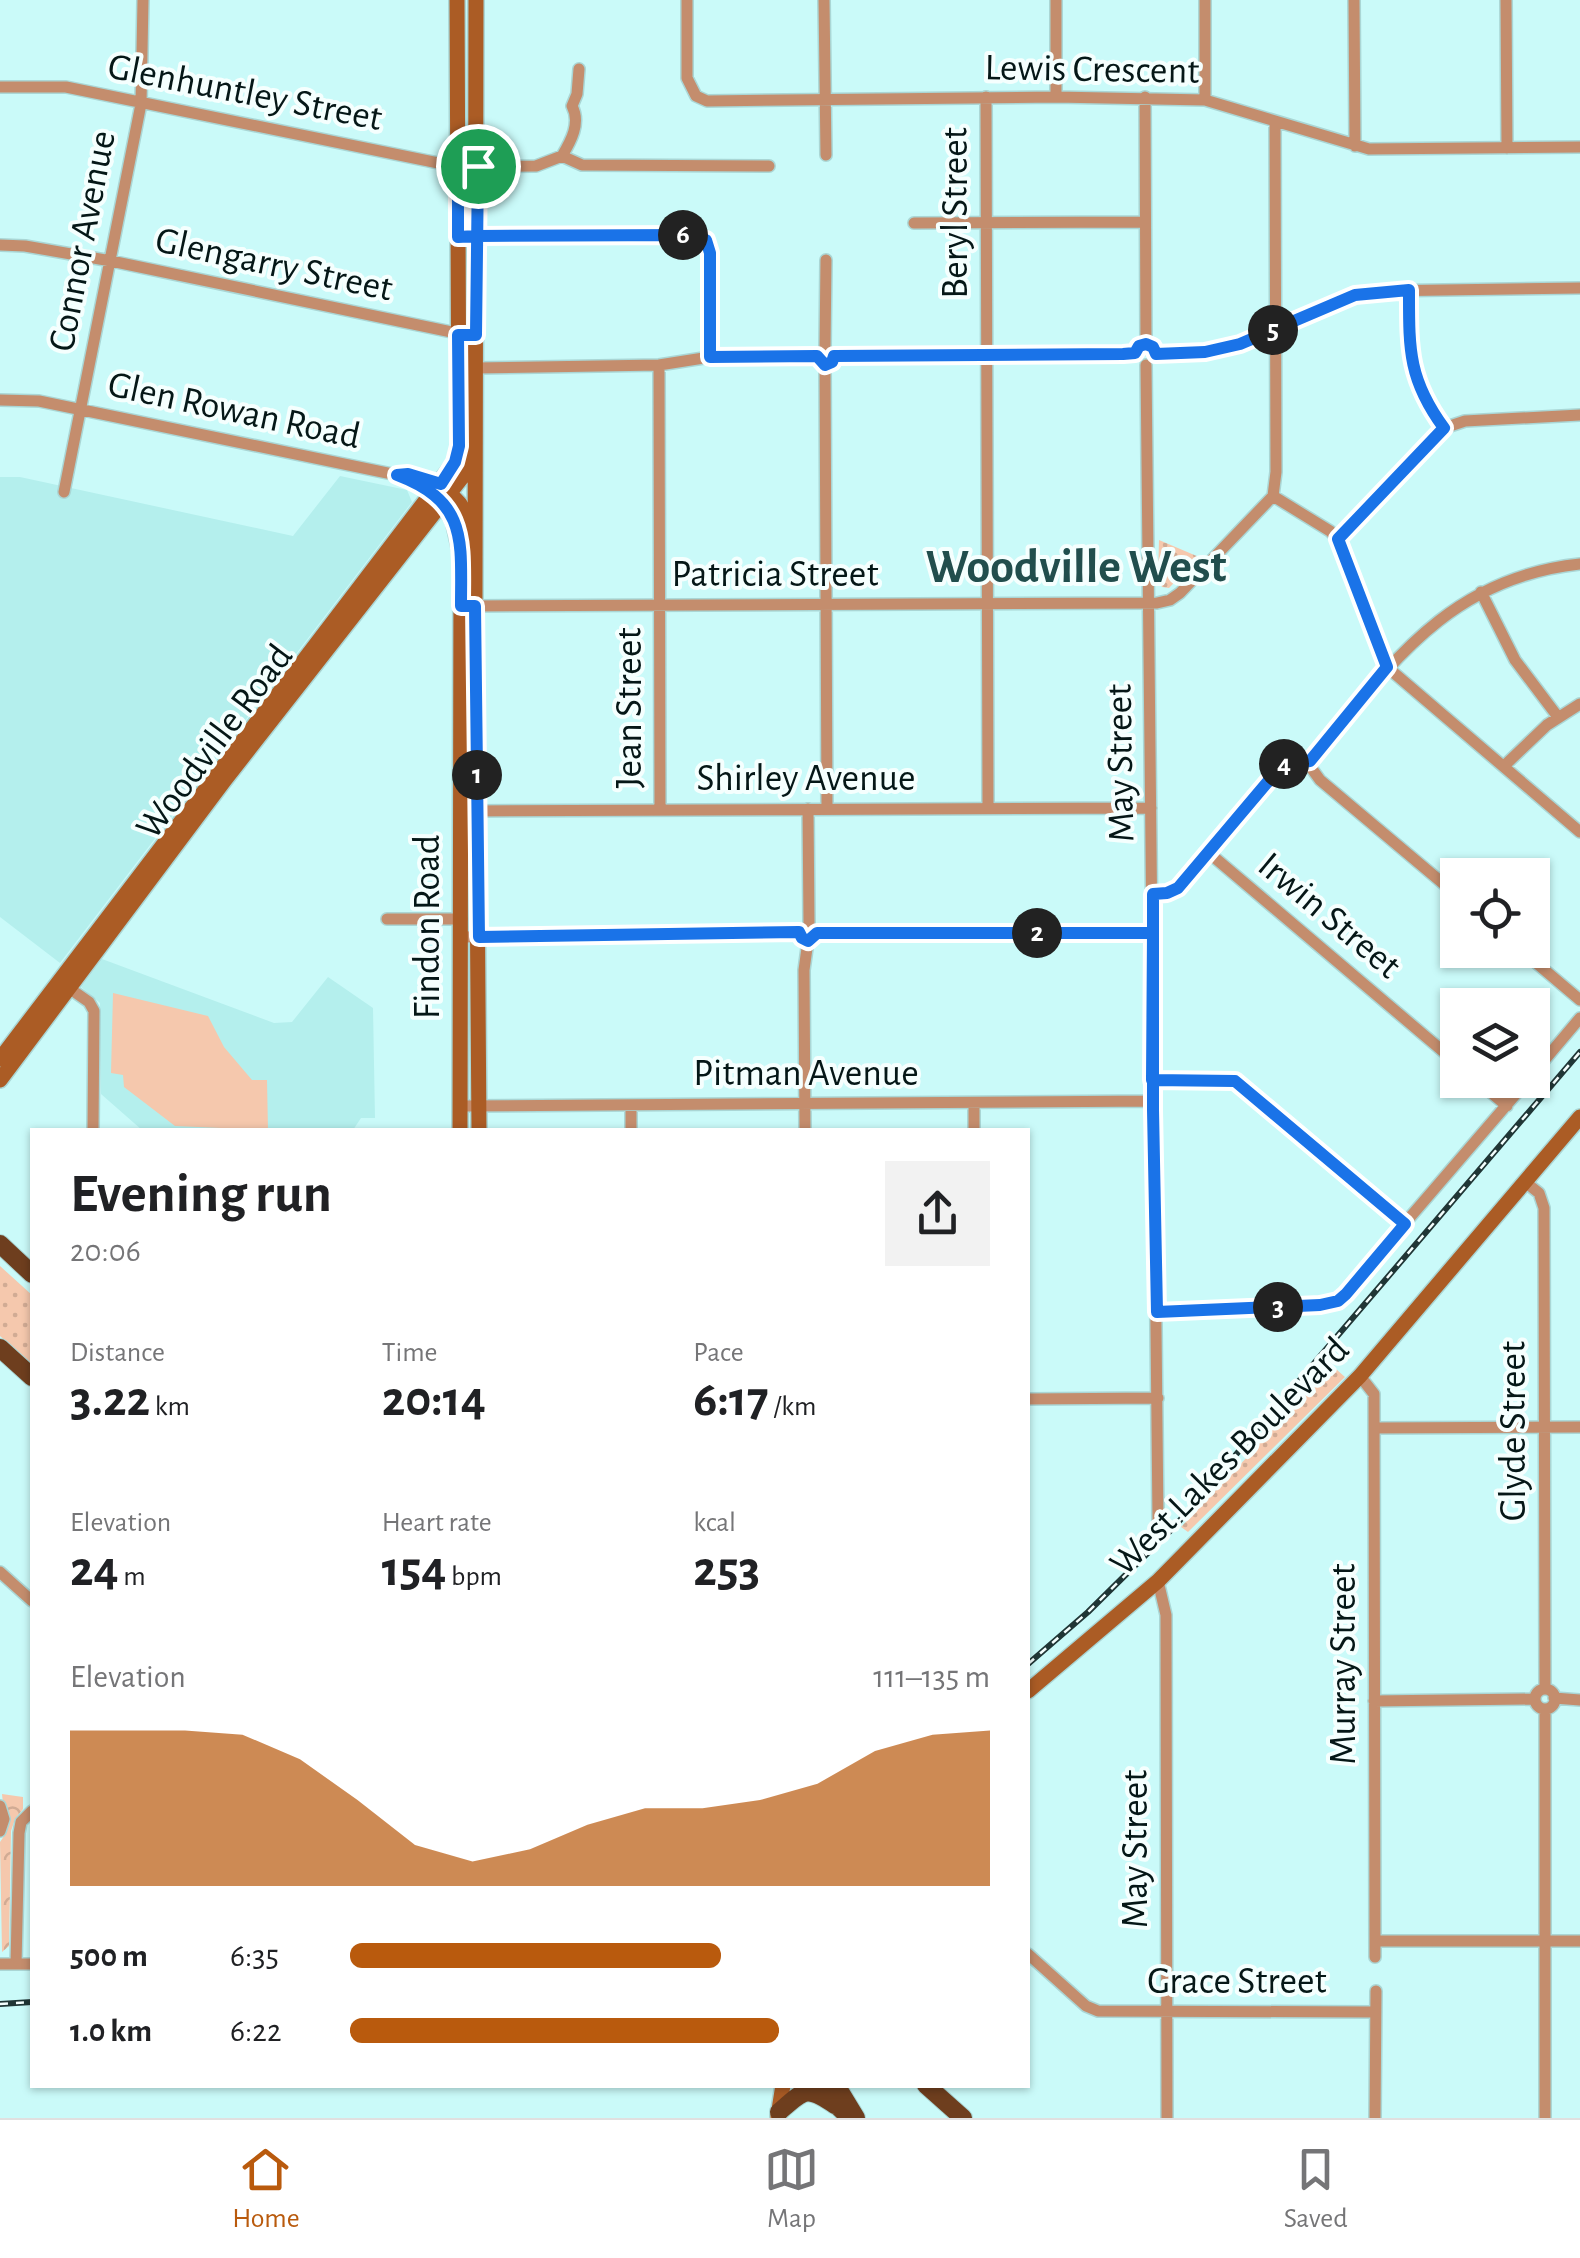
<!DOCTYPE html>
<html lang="en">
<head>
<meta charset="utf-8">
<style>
  body { margin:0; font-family:"Alegreya Sans",sans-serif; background:#f2f2f2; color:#202124; height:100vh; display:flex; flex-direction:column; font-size:38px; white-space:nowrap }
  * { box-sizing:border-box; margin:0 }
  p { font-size:32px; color:#757577 }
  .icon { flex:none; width:55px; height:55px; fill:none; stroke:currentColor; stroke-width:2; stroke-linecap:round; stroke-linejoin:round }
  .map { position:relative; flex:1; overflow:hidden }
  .drawer { position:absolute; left:30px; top:1128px; width:1000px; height:960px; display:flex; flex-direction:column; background:#fff; border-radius:0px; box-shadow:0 2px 8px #0004 }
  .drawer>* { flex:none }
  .buttons { position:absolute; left:1440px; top:858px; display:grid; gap:20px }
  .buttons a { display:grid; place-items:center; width:110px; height:110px; border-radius:0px; background:#fff; box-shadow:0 2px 8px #0004; font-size:50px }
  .pin { position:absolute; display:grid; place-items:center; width:85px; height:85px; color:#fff; margin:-42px; border:5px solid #fff; border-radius:50%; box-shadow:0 2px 10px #0007 }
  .km { position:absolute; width:50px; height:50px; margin:-25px; border-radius:50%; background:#222; color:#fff; font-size:28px; line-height:50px; text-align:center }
  .round { display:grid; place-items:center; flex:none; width:105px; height:105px; border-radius:0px; background:#f2f2f2 }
  .head { display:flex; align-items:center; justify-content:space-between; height:170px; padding:0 40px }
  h1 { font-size:55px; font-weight:700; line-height:75px }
  .stats { display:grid; grid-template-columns:repeat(3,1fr); gap:15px; height:170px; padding:10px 40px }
  .stats div { display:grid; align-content:center }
  .stats b { font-size:50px; font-weight:700 }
  .stats small { font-size:28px; font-weight:400 }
  .stats p { font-size:28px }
  .chart { height:280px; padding:20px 40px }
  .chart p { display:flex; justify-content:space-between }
  .chart svg { width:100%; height:180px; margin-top:10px; fill:#b95a0d; opacity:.7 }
  ul { padding:0 40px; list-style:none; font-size:32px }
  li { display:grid; grid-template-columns:160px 120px 1fr; align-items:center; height:75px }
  li i { height:25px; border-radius:12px; background:#b95a0d }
  .tab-bar { display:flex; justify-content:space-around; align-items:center; height:140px; border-top:2px solid #e0e0e0; background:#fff; font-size:28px; color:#757577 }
  .tab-bar a { display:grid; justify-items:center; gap:5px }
  .tab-bar .on { color:#b95a0d }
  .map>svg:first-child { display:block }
  .built { fill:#b4efed }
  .grass { fill:url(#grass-dots) }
  .park { fill:url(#park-crowns) }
  .garden { fill:#f5c8ad }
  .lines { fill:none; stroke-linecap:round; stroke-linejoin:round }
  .minor-casing { stroke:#aad6d5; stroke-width:14 }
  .secondary-casing { stroke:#aad6d5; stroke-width:18 }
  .trunk-casing { stroke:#aad6d5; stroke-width:20 }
  .minor { stroke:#c48d6d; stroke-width:11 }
  .secondary { stroke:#ab5c25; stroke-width:15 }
  .trunk { stroke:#6e3e1e; stroke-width:18 }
  .rail-casing { stroke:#203636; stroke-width:6 }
  .rail { stroke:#f5fffe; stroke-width:2.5; stroke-dasharray:8; stroke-linecap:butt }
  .route-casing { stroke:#fff; stroke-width:20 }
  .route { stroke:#1a73e8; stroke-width:12 }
  .labels { text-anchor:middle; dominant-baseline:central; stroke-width:8; stroke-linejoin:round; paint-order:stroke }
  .street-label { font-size:38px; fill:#051717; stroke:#f5fffe }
  .district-label { font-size:48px; font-weight:bold; fill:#214e4d; stroke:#f5fffe }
</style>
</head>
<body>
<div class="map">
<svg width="1580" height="2118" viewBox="0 0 1580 2118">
  <defs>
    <pattern id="grass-dots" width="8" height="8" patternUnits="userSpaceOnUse" patternTransform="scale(2.5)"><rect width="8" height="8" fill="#f5c8ad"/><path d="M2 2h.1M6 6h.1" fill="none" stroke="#d1ab94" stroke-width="1.8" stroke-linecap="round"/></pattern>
    <pattern id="park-crowns" width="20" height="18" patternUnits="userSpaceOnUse" patternTransform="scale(2.5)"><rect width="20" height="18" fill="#f5c8ad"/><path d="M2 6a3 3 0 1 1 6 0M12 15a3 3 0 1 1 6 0" fill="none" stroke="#d1ab94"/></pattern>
  </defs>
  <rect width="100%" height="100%" fill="#cafaf9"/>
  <path class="built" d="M340,476L407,490L412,502L60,963L0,917V477H20L293,536Z
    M102,959L274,1023L292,1022L328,977L373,1008L375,1118H361L353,1130H142L101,1094L100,1003L81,987Z"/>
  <path class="grass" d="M1159,540L1199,557L1169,588L1162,587L1158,579Z
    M0,1266L32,1295V1365L0,1336Z
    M1328,1362L1345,1377L1188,1532L1181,1527L1250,1454Z"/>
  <path class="park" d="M2,1794L23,1797V1809L15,1819L11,1831L9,1946L2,1952L0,1842C17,1819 3,1814 2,1794Z"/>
  <path class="garden" d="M113,993L208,1016L224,1047L252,1080H267L268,1130L175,1126L124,1087L123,1075L111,1073Z"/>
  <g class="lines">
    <g class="minor-casing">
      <path id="minor" d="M687,0V78L696,96L707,101L1056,97L1205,100L1369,149L1580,147
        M824,0L826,155
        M1205,0V100
        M1354,0L1355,146
        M1506,0L1507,148
        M0,87H66L458,167L536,166L562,156
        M986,97L988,808
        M1056,97V0
        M1145,97L1146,344
        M1275,122L1276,472L1273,496L1330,531L1338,539L1387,667L1580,832
        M562,156L582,165L769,166
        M562,156C571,141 581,123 572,106L577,94L579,69
        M914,223L1145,222
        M469,237L687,235L706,240L710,253V357
        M0,245L25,246L111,261L466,335
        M1409,290C1409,347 1407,380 1444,428
        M825,348L826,260
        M1156,354C1184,354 1214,353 1241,344C1288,328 1330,299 1379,291L1580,288
        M834,356L1135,353
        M659,365L660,810
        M825,365L827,809
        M1146,365L1158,1521
        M476,368L659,365L710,357L817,356
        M0,400L39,401L397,475L434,492
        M64,492L141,104L143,0
        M1338,539L1444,428L1465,421L1580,415
        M1481,592L1515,660L1558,717
        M472,606L1157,603L1170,600L1180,593L1273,496
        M1310,761L1312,769L1320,780L1458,896
        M1504,766L1547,725L1580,704
        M808,809L809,923
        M471,811L1151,808
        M1208,852L1458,1064
        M1153,894L1167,893L1179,888L1283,765L1310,761C1389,667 1447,578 1580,564
        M387,919H462
        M817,933H1153
        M462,937L799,932
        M1521,950L1580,1000
        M66,986L89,1002L94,1011L93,1130
        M1532,1075L1580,1018
        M1152,1080L1235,1081L1405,1224
        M1476,1080L1507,1106
        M974,1103V1130
        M631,1105V1130
        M460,1106L1153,1101
        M805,1130L804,970L808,941
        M1524,1181L1539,1193L1544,1208L1545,1689
        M1157,1312L1320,1305L1338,1301L1528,1080
        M1360,1376L1374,1394L1375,1957
        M1028,1399L1158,1398
        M1374,1428L1580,1427
        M0,1572L32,1601
        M1158,1581L1166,1615L1167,2118
        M1535 1699a10 10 0 1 1 20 0a10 10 0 1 1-20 0Z
        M1554,1698L1580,1700
        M1374,1701L1535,1699
        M0,1806L4,1819L0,1831
        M1375,1941H1580
        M1028,1954L1086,2006L1098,2011L1375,2012
        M0,1964H32
        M16,1964L19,1833L21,1822L32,1811
        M1375,2118L1376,1991
        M1545,2118V1709"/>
    </g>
    <g class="secondary-casing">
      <path id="secondary" d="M476,0L475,606L479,1130
        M444,487L460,504L474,534
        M436,495L453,520L461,556L460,1130
        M0,1059L455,462L459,447L457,0
        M0,1080L224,781L463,476L472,454
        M1028,1691L1158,1581L1360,1376L1580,1117
        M778,2116L783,2085"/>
    </g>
    <g class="trunk-casing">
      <path id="trunk" d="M0,1244L32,1274
        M0,1348L32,1377
        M836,2085L856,2118
        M926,2085L963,2118
        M827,2096L850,2118
        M779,2112C804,2090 806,2085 835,2105"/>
    </g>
    <use href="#minor" class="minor"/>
    <use href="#secondary" class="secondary"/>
    <use href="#trunk" class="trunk"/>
    <g class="rail-casing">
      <path id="rail" d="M1028,1664L1088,1612L1175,1526L1580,1052
        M0,2004L32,2002"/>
    </g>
    <use href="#rail" class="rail"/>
  </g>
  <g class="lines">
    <g class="route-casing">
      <path id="route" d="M478,166L476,335H458L459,446L455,462L441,484L408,474L397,475C468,502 461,540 461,606H475L479,937L799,932L802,938L808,941L817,933H1153L1152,1080L1235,1081L1405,1224L1346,1294L1338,1301L1320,1305L1157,1312L1153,1110C1153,1038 1153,966 1153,894L1167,893L1178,888L1282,765L1310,761L1387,667L1338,539L1444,428C1408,379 1409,349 1409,290L1355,295L1240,344L1205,352L1156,354L1153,347L1146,344L1139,346L1135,353L1123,354L834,356L832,362L825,365L817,356L710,357V253L706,240L687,235L477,236L458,237V166H478"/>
    </g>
    <use href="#route" class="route"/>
  </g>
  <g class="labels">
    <g class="street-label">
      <text transform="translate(1092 70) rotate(1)">Lewis Crescent</text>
      <text transform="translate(245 93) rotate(11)">Glenhuntley Street</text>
      <text transform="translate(956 213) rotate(-90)">Beryl Street</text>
      <text transform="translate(83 241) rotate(-79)">Connor Avenue</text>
      <text transform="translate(274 265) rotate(12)">Glengarry Street</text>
      <text transform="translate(234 411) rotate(12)">Glen Rowan Road</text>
      <text x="775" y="575">Patricia Street</text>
      <text transform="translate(630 708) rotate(-90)">Jean Street</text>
      <text transform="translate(215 742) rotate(-53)">Woodville Road</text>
      <text transform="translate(1121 763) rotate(-91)">May Street</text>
      <text x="806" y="779">Shirley Avenue</text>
      <text transform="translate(1329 916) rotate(40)">Irwin Street</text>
      <text transform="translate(428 927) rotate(-90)">Findon Road</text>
      <text x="806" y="1074">Pitman Avenue</text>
      <text transform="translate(1514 1431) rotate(-90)">Glyde Street</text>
      <text transform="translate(1230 1457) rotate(-45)">West Lakes Boulevard</text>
      <text transform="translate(1344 1664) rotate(-90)">Murray Street</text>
      <text transform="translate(1136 1849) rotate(-90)">May Street</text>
      <text x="1237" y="1982">Grace Street</text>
    </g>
    <g class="district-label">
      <text x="1076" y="568">Woodville West</text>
    </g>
  </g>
</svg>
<div class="buttons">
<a><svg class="icon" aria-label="locate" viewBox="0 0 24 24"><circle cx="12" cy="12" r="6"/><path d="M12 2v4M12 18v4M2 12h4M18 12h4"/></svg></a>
<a><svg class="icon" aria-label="layers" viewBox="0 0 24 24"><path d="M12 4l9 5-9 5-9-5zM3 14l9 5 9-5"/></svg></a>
</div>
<div class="pin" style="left:478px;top:166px;background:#1e9e55"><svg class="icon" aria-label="arrive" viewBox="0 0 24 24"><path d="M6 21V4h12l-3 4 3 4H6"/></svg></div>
<b class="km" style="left:477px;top:775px">1</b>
<b class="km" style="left:1037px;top:933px">2</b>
<b class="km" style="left:1278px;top:1307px">3</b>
<b class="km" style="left:1284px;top:764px">4</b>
<b class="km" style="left:1273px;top:330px">5</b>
<b class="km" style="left:683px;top:235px">6</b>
<section class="drawer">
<div class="head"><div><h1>Evening run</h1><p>20:06</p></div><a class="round"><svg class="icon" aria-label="share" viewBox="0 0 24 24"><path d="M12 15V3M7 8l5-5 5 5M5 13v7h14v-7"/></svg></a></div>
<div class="stats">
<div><p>Distance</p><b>3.22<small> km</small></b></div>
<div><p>Time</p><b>20:14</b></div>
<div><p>Pace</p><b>6:17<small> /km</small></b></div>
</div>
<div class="stats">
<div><p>Elevation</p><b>24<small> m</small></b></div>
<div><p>Heart rate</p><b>154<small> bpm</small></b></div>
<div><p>kcal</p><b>253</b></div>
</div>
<div class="chart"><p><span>Elevation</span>111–135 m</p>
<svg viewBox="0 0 160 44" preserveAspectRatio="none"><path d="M0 44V6L10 6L20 6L30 7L40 13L50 23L60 34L70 38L80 35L90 29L100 25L110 25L120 23L130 19L140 11L150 7L160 6V44z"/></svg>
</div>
<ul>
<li><b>500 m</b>6:35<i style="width:58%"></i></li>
<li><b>1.0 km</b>6:22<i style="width:67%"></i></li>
</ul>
</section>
</div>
<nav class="tab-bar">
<a class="on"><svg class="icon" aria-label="home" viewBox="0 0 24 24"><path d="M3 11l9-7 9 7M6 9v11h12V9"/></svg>Home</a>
<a><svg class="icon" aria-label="map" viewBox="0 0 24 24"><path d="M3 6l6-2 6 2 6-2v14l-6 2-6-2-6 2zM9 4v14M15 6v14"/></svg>Map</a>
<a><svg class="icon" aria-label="saved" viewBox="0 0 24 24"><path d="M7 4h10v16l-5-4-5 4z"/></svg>Saved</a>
</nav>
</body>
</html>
